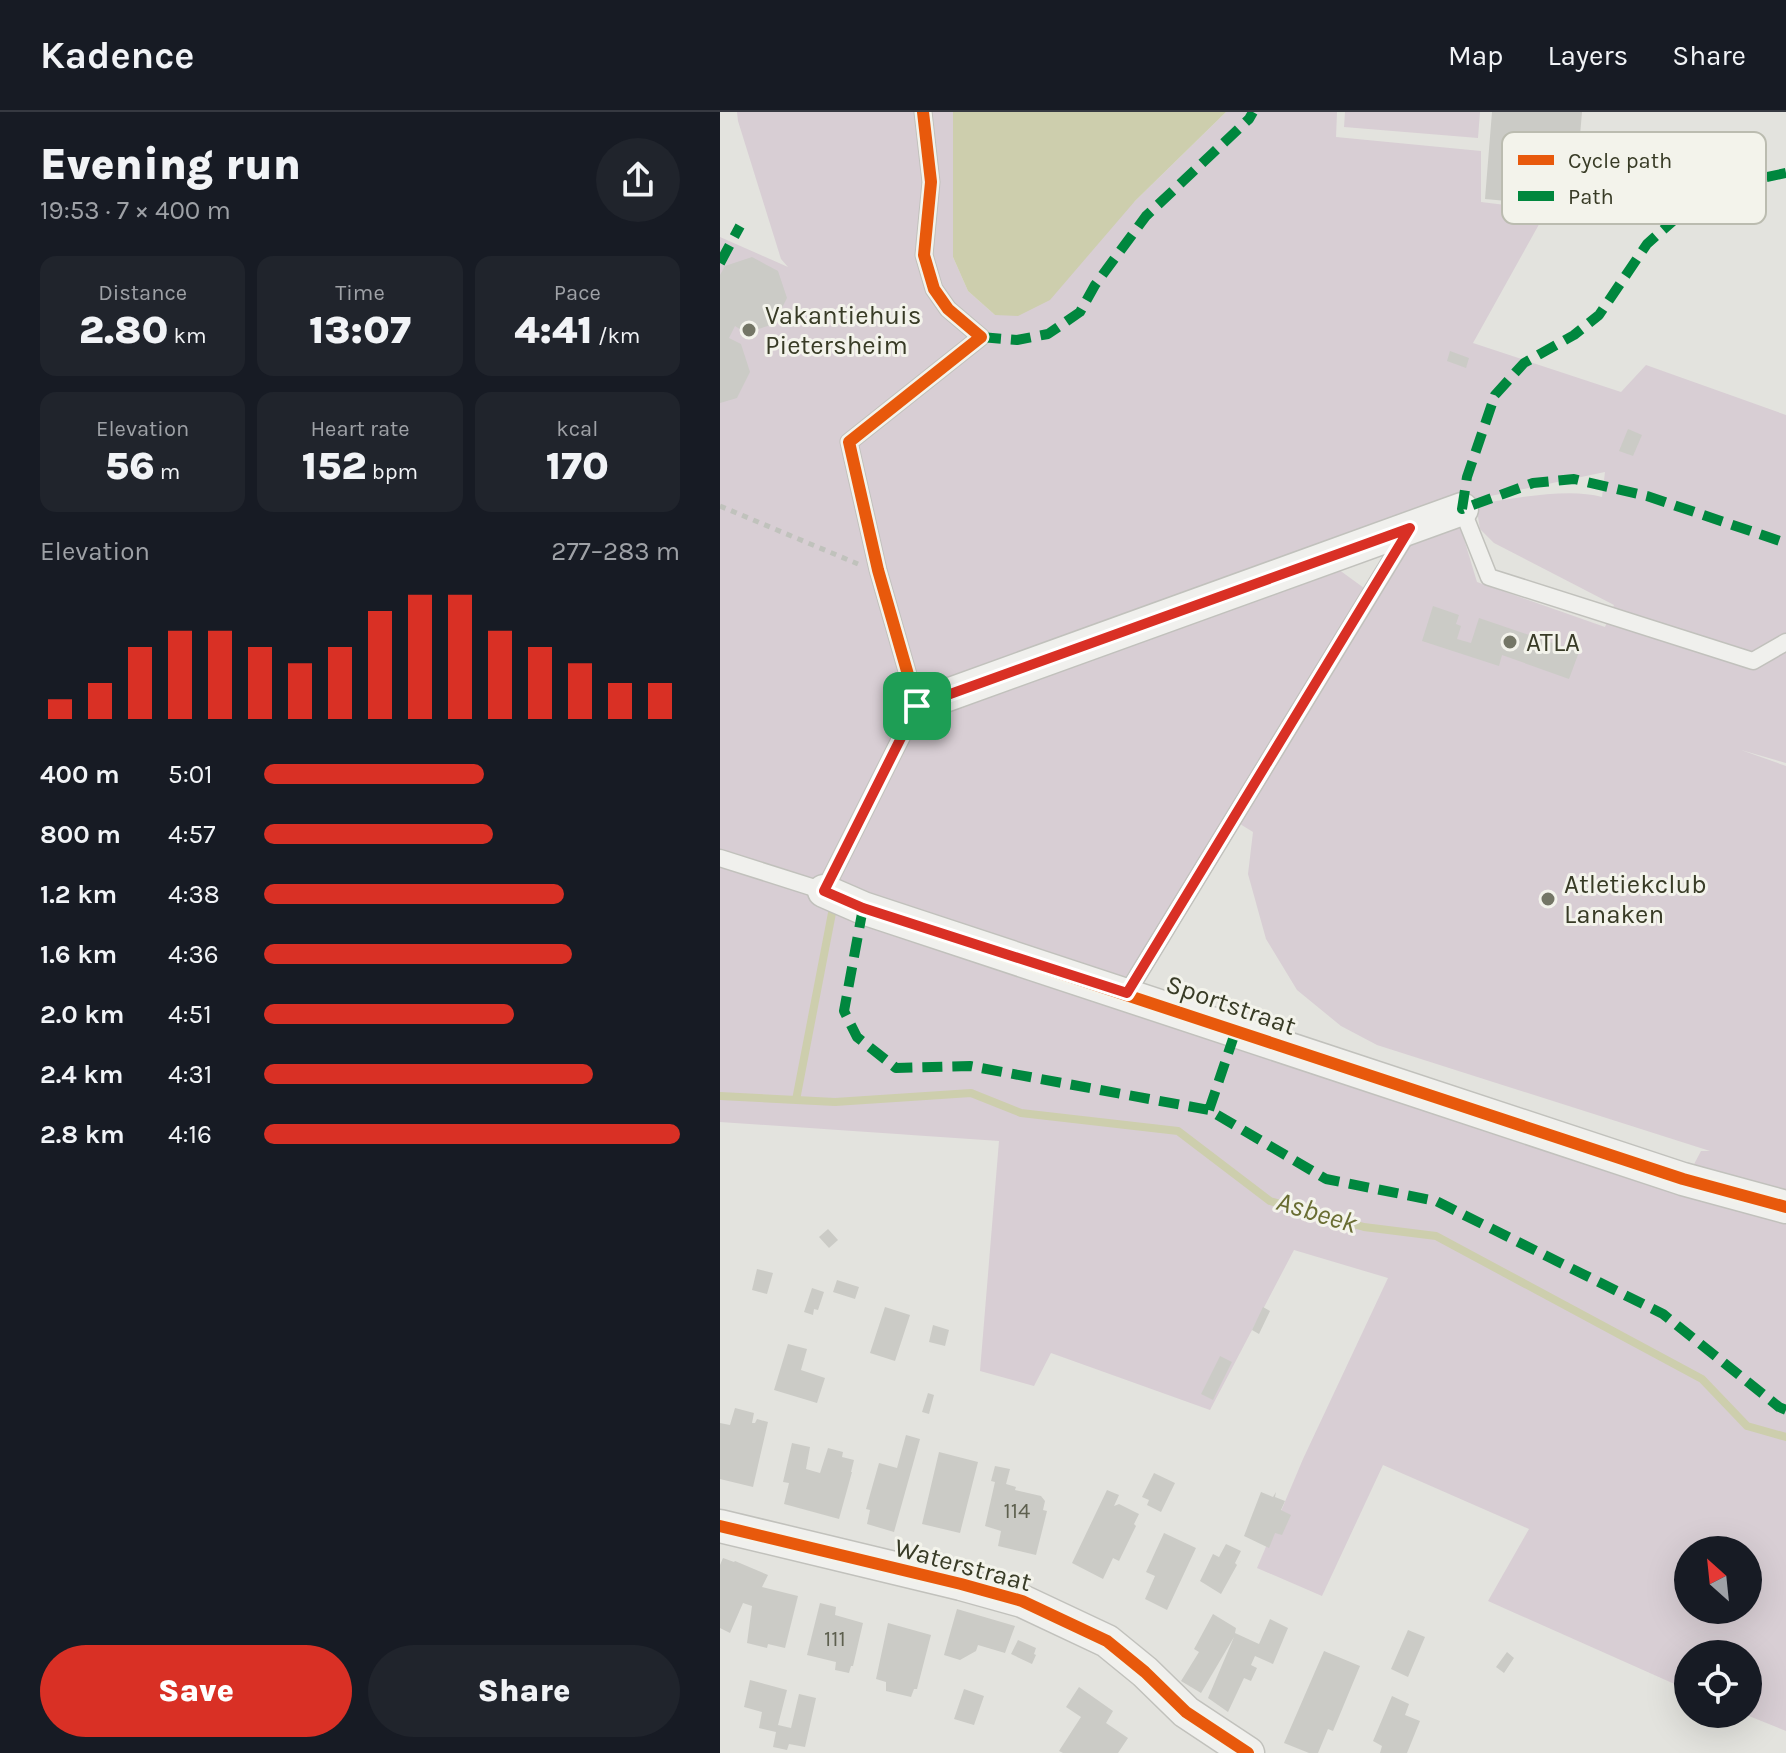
<!DOCTYPE html>
<html lang="en">
<head>
<meta charset="utf-8">
<style>
  body { margin:0; font-family:Karla,sans-serif; background:#20242c; color:#f1f3f6; height:100vh; display:flex; flex-direction:column; font-size:30px; white-space:nowrap }
  * { box-sizing:border-box; margin:0 }
  p { font-size:26px; color:#9ea1a6 }
  .icon { flex:none; width:44px; height:44px; fill:none; stroke:currentColor; stroke-width:2; stroke-linecap:round; stroke-linejoin:round }
  .map { position:relative; flex:1; overflow:hidden }
  .sheet { display:flex; flex-direction:column; background:#171b24; width:720px }
  .sheet>* { flex:none }
  .needle { width:52px; rotate:333deg }
  .controls { position:absolute; left:954px; top:1424px; display:grid; gap:16px }
  .controls a { display:grid; place-items:center; width:88px; height:88px; border-radius:50%; background:#171b24; box-shadow:0 8px 32px #0002; font-size:40px }
  .pin { position:absolute; display:grid; place-items:center; width:68px; height:68px; color:#fff; margin:-34px; border-radius:16px; box-shadow:0 4px 12px #0006 }
  .round { display:grid; place-items:center; flex:none; width:84px; height:84px; border-radius:42px; background:#20242c }
  .overview { display:flex; align-items:center; justify-content:space-between; height:136px; padding:0 40px }
  h1 { font-size:44px; font-weight:800; line-height:60px }
  .figures { display:grid; grid-template-columns:repeat(3,1fr); gap:12px; height:136px; padding:8px 40px }
  .figures div { display:grid; align-content:center; border-radius:16px; background:#20242c; text-align:center }
  .figures b { font-size:40px; font-weight:800 }
  .figures small { font-size:22px; font-weight:400 }
  .figures p { font-size:22px }
  .chart { height:224px; padding:16px 40px }
  .chart p { display:flex; justify-content:space-between }
  .chart svg { width:100%; height:144px; margin-top:8px; stroke:#d93025; stroke-width:6 }
  .action { display:flex; gap:16px; margin-top:auto; padding:16px 40px }
  .action a { flex:1; height:92px; border-radius:48px; background:#d93025; color:#fff; font-size:32px; font-weight:800; line-height:92px; text-align:center }
  .action a+a { background:#20242c; color:#f1f3f6 }
  ul { padding:0 40px; list-style:none; font-size:26px }
  li { display:grid; grid-template-columns:128px 96px 1fr; align-items:center; height:60px }
  li i { height:20px; border-radius:10px; background:#d93025 }
  header { display:flex; align-items:center; gap:48px; box-sizing:border-box; height:112px; padding:0 40px; background:#171b24; border-bottom:2px solid #363941 }
  header strong { font-size:38px }
  nav { display:flex; gap:44px; margin-inline-start:auto; font-size:28px }
  main { display:flex; flex:1; min-height:0 }
  .map>svg:first-child { display:block }
  .green { fill:#d8ced4; fill-rule:evenodd }
  .water { fill:#cdcead }
  .lines { fill:none; stroke-linecap:round; stroke-linejoin:round }
  .stream { stroke:#cdcead; stroke-width:8 }
  .building { fill:#cbcbc6 }
  .service-casing { stroke:#c1c1bc; stroke-width:19 }
  .minor-casing { stroke:#c1c1bc; stroke-width:35 }
  .path { stroke:#c0c2bc; stroke-width:5; stroke-dasharray:6 6; stroke-linecap:butt }
  .service { stroke:#f0f0ed; stroke-width:16 }
  .minor { stroke:#f0f0ed; stroke-width:32 }
  .quiet { stroke:#00873e; stroke-width:10; stroke-dasharray:20 10; stroke-linecap:butt }
  .cycleway-casing { stroke:#f3f3eb; stroke-width:17 }
  .cycleway { stroke:#e8590c; stroke-width:12 }
  .route-casing { stroke:#fff; stroke-width:16 }
  .route { stroke:#d93025; stroke-width:10 }
  .poi-dot { fill:#747666; stroke:#f3f3eb; stroke-width:3 }
  .labels { text-anchor:middle; dominant-baseline:central; stroke-width:6; stroke-linejoin:round; paint-order:stroke }
  .number-label { font-size:22px; fill:#5e604f }
  .poi-label { font-size:26px; fill:#383b26; stroke:#f3f3eb; text-anchor:start }
  .street-label { font-size:26px; fill:#383b26; stroke:#f3f3eb }
  .water-label { font-size:28px; font-style:italic; fill:#696d32; stroke:#f3f3eb }
  .key { fill:#f3f3eb; stroke:#bbbcb0; stroke-width:2 }
  .key-label { font-size:22px; fill:#383b26 }
</style>
</head>
<body>
<header>
<strong>Kadence</strong>
<nav><a>Map</a><a>Layers</a><a>Share</a></nav>
</header>
<main>
<section class="sheet">
<div class="overview"><div><h1>Evening run</h1><p>19:53 · 7 × 400 m</p></div><a class="round"><svg class="icon" aria-label="share" viewBox="0 0 24 24"><path d="M12 15V3M7 8l5-5 5 5M5 13v7h14v-7"/></svg></a></div>
<div class="figures">
<div><p>Distance</p><b>2.80<small> km</small></b></div>
<div><p>Time</p><b>13:07</b></div>
<div><p>Pace</p><b>4:41<small> /km</small></b></div>
</div>
<div class="figures">
<div><p>Elevation</p><b>56<small> m</small></b></div>
<div><p>Heart rate</p><b>152<small> bpm</small></b></div>
<div><p>kcal</p><b>170</b></div>
</div>
<div class="chart"><p><span>Elevation</span>277–283 m</p>
<svg viewBox="0 0 160 44" preserveAspectRatio="none"><path d="M5 44V38M15 44V33M25 44V22M35 44V17M45 44V17M55 44V22M65 44V27M75 44V22M85 44V11M95 44V6M105 44V6M115 44V17M125 44V22M135 44V27M145 44V33M155 44V33"/></svg>
</div>
<ul>
<li><b>400 m</b>5:01<i style="width:53%"></i></li>
<li><b>800 m</b>4:57<i style="width:55%"></i></li>
<li><b>1.2 km</b>4:38<i style="width:72%"></i></li>
<li><b>1.6 km</b>4:36<i style="width:74%"></i></li>
<li><b>2.0 km</b>4:51<i style="width:60%"></i></li>
<li><b>2.4 km</b>4:31<i style="width:79%"></i></li>
<li><b>2.8 km</b>4:16<i style="width:100%"></i></li>
</ul>
<div class="action"><a>Save</a><a>Share</a></div>
</section>
<div class="map">
<svg width="1066" height="1641" viewBox="0 0 1066 1641">
  <rect width="100%" height="100%" fill="#e3e3de"/>
  <path class="green" d="M17,0H233V145L248,179L275,203L415,89L506,0H617L616,25L761,39V90L827,98L753,231L901,280L926,253L1066,303V651L1021,638L1066,654V1619L1024,1602H1028V1542H968V1578L768,1489L809,1417L663,1353L602,1484L537,1456L583,1347L668,1166L574,1138L490,1298L331,1241L314,1274L260,1259L279,1029L0,1010V125L68,155L61,147L18,9ZM885,360L882,385C848,375 791,387 756,392L760,417L774,431L894,493L885,515L757,470L741,417L725,411L691,428L520,712L533,720L528,762L546,827L577,878L621,914L657,933L990,1039H981L962,1075L393,884L497,726L558,627L644,476L611,452L333,554L318,532L723,394ZM968,1438H1028V1498H968Z
    M625,0H760L758,26L624,15Z"/>
  <path class="water" d="M233,0H506L415,89L330,188L298,204L275,203L248,179L233,145Z"/>
  <g class="lines">
    <path class="stream" d="M0,984L115,990L251,981L301,1001L458,1019L550,1089L644,1115L716,1124L982,1267L1027,1314L1066,1325
      M76,988L112,801"/>
  </g>
  <path class="building" d="M772,0H862L854,95L765,87Z
    M32,145L58,159L67,186L54,212L26,221L15,214L9,226L21,232L30,260L17,286L0,291V163L5,154Z
    M730,239L749,246L746,256L727,249Z
    M908,317L922,323L913,344L899,339Z
    M713,494L739,503L736,512L741,514L737,527L751,531L759,506L859,540L849,567L782,543L779,554L702,529Z
    M108,1117L118,1128L109,1136L99,1125Z
    M37,1157L53,1161L47,1182L32,1178Z
    M117,1168L139,1175L135,1187L113,1180Z
    M92,1176L104,1180L98,1198L94,1197L93,1203L84,1200Z
    M165,1195L190,1203L175,1249L150,1241Z
    M543,1195L550,1199L539,1222L532,1218Z
    M213,1213L229,1218L225,1234L209,1230Z
    M68,1232L87,1237L81,1258L105,1266L97,1291L54,1278Z
    M500,1244L512,1250L493,1288L481,1282Z
    M208,1281L214,1283L209,1302L202,1300Z
    M15,1296L34,1301L32,1311H35L37,1307L48,1310L33,1375L0,1367V1311L10,1313Z
    M186,1323L200,1327L174,1420L147,1412L150,1398L146,1397L159,1351L177,1356Z
    M72,1331L90,1335L86,1357L100,1361L108,1336L123,1340L122,1345L134,1348L131,1360H132L119,1407L64,1392L69,1371L63,1370Z
    M219,1340L258,1350L240,1421L202,1412Z
    M275,1354L290,1357L286,1372L296,1375L295,1378L321,1384L325,1389L323,1398L327,1399L316,1443L278,1434L281,1419L265,1414L275,1370L271,1369Z
    M434,1361L455,1371L441,1400L427,1393L429,1388L422,1385Z
    M387,1378L399,1383L394,1394L399,1392L419,1402L414,1412L416,1414L399,1449L393,1446L383,1467L352,1451Z
    M541,1380L553,1385L556,1380L555,1385L565,1389L561,1398L571,1403L562,1423L555,1421L549,1436L524,1424Z
    M444,1421L476,1436L447,1498L425,1487L435,1464L426,1460Z
    M506,1432L521,1439L515,1451L517,1453L501,1482L480,1469L493,1442L499,1445Z
    M3,1446L14,1450L15,1449L48,1463L42,1475L78,1484L65,1536L48,1532L47,1536L27,1531L32,1494L23,1491L10,1521L0,1516V1453Z
    M100,1491L116,1495L115,1503L143,1511L133,1554H131L129,1561L115,1558L116,1550L87,1543Z
    M237,1497L295,1514L285,1541L258,1533L256,1539L240,1548L224,1543Z
    M493,1502L516,1516L515,1521L539,1532L550,1507L568,1516L553,1552L535,1544L531,1553L537,1556L531,1569L524,1566L508,1600L488,1586L514,1525L481,1581L461,1569L479,1540L474,1537Z
    M168,1511L211,1523L197,1577H194L191,1585L166,1579V1570L156,1567Z
    M688,1518L705,1525L688,1565L671,1557Z
    M298,1528L316,1536L314,1542L316,1543L312,1552L291,1542Z
    M604,1539L640,1554L613,1619L608,1617L598,1641H589L564,1631Z
    M787,1540L794,1546L784,1561L776,1555Z
    M30,1568L67,1578L58,1613L71,1616L79,1582L96,1586L85,1635L69,1632L67,1638L53,1635L56,1620L39,1616L42,1600L24,1595Z
    M359,1575L393,1599L386,1611L408,1626L398,1641H343L339,1639L361,1605L346,1595Z
    M244,1577L264,1584L254,1613L234,1607Z
    M672,1584L689,1592L685,1603L700,1609L687,1641H660L662,1634L653,1629Z"/>
  <g class="lines">
    <g class="service-casing">
      <path id="service" d="M742,397L769,465L1033,549L1066,530
        M0,746L104,779L197,594L158,458L129,330L261,225L228,197L214,177L204,143L211,70L203,0
        M407,881L687,422"/>
    </g>
    <g class="minor-casing">
      <path id="minor" d="M197,594L742,397
        M104,779L143,796L963,1067L1066,1095
        M0,1414L241,1472L302,1489L387,1529L425,1560L466,1600L528,1641"/>
    </g>
    <path class="path" d="M0,394L138,452"/>
    <use href="#service" class="service"/>
    <use href="#minor" class="minor"/>
    <path class="quiet" d="M1066,61L989,77L927,132L879,203L854,223L804,251L775,283L747,365L742,397L813,371L854,367L927,384L1066,431
      M0,151L20,114
      M261,225L297,228L328,222L360,200L375,173L426,104L529,7L533,0
      M143,796L124,899L137,925L176,956L250,954L489,998L606,1067L716,1089L943,1202L1059,1295L1066,1298
      M489,998L516,918"/>
    <g class="cycleway-casing">
      <path id="cycleway" d="M203,0L211,70L204,143L214,177L228,197L261,225L129,330L158,458L197,594L104,779L143,796L963,1067L1066,1095
        M0,1414L241,1472L302,1489L387,1529L425,1560L466,1600L528,1641"/>
    </g>
    <use href="#cycleway" class="cycleway"/>
  </g>
  <g class="lines">
    <g class="route-casing">
      <path id="route" d="M690,416L407,881L143,796L104,779L197,594Z"/>
    </g>
    <use href="#route" class="route"/>
  </g>
  <g class="poi-dot">
    <circle cx="29" cy="218" r="8"/>
    <circle cx="790" cy="530" r="8"/>
    <circle cx="828" cy="787" r="8"/>
  </g>
  <g class="labels">
    <g class="number-label">
      <text x="297" y="1399">114</text>
      <text x="115" y="1527">111</text>
    </g>
    <g class="poi-label">
      <text x="45" y="203">Vakantiehuis<tspan x="45" dy="30">Pietersheim</tspan></text>
      <text x="806" y="530">ATLA</text>
      <text x="844" y="772">Atletiekclub<tspan x="844" dy="30">Lanaken</tspan></text>
    </g>
    <g class="street-label">
      <text transform="translate(511 893) rotate(19)">Sportstraat</text>
      <text transform="translate(243 1453) rotate(15)">Waterstraat</text>
    </g>
    <g class="water-label">
      <text transform="translate(597 1100) rotate(17)">Asbeek</text>
    </g>
  </g>
  <rect x="782" y="20" width="264" height="92" rx="12" class="key"/>
  <rect x="798" y="43" width="36" height="10" fill="#e8590c"/>
  <rect x="798" y="79" width="36" height="10" fill="#00873e"/>
  <g class="key-label">
    <text x="848" y="56">Cycle path</text>
    <text x="848" y="92">Path</text>
  </g>
</svg>
<div class="controls">
<a><svg class="needle" viewBox="-14 -14 28 28"><path d="M0-13l5 13h-10z" fill="#e53935"/><path d="M0 13l5-13h-10z" fill="#9ea1a6"/></svg></a>
<a><svg class="icon" aria-label="locate" viewBox="0 0 24 24"><circle cx="12" cy="12" r="6"/><path d="M12 2v4M12 18v4M2 12h4M18 12h4"/></svg></a>
</div>
<div class="pin" style="left:197px;top:594px;background:#1e9e55"><svg class="icon" aria-label="arrive" viewBox="0 0 24 24"><path d="M6 21V4h12l-3 4 3 4H6"/></svg></div>
</div>
</main>
</body>
</html>
